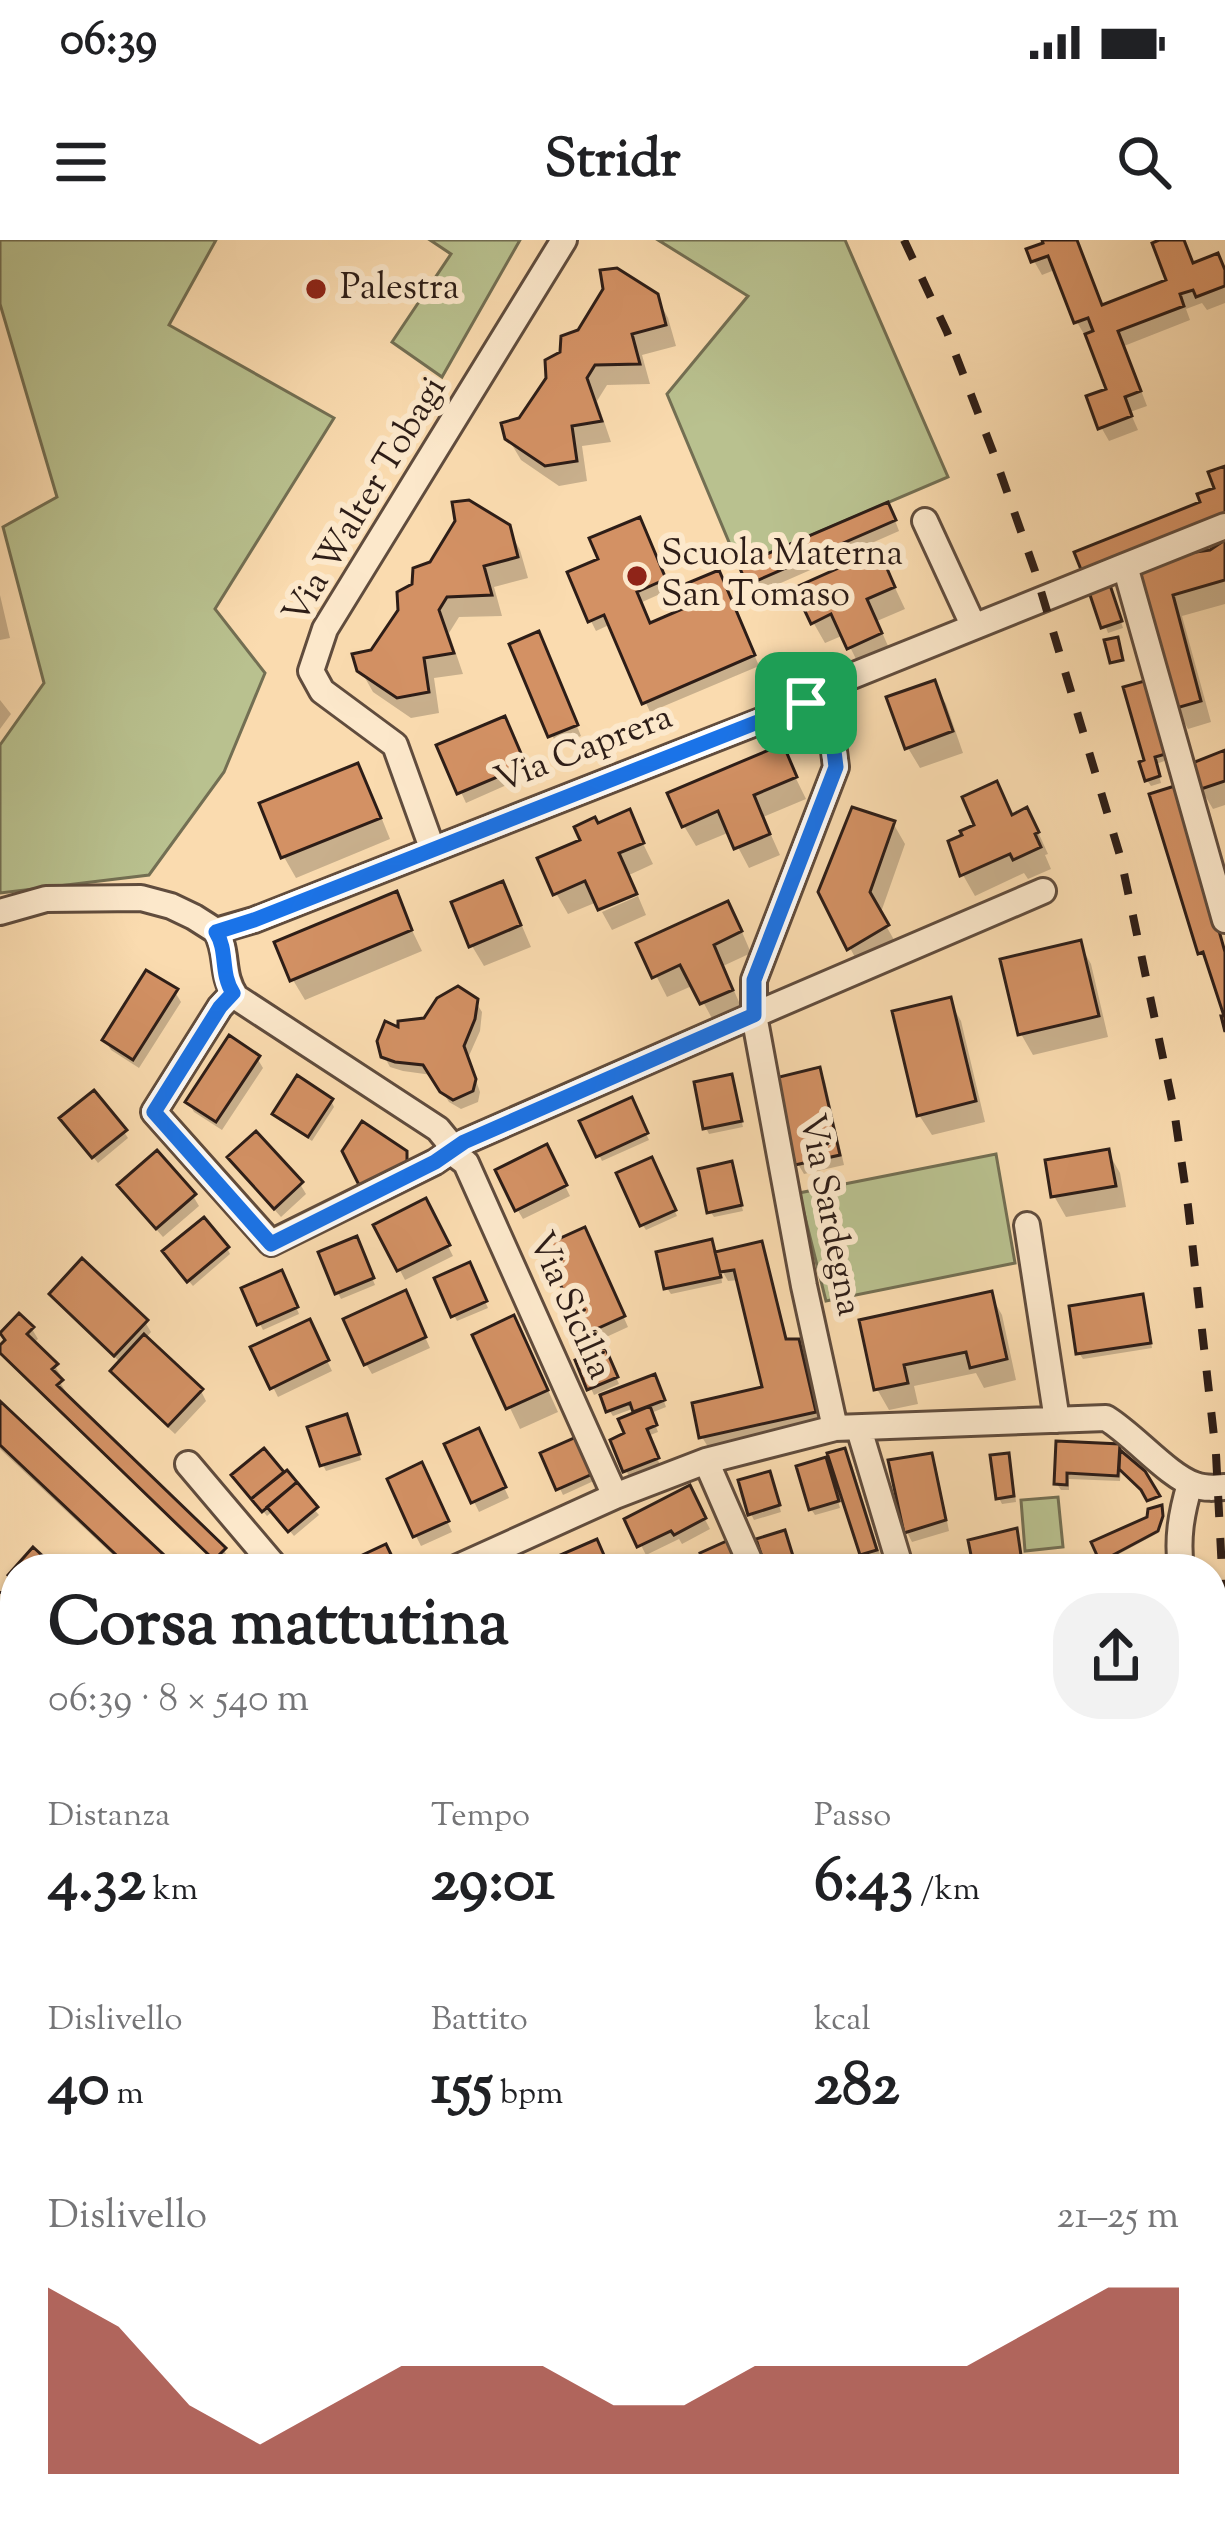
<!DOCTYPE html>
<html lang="it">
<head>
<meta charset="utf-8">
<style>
  body { margin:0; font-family:"Sorts Mill Goudy",serif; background:#f2f2f2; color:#202124; height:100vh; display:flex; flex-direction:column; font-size:45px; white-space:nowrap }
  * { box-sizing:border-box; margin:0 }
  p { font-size:39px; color:#757577 }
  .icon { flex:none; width:66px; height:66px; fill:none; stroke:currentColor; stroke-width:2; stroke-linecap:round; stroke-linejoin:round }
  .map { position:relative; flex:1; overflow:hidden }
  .side { position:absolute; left:0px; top:1314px; width:1227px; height:975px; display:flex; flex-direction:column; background:#fff; border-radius:48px 48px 0 0; box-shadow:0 3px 9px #0004 }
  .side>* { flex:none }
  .pin { position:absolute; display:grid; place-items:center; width:102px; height:102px; color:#fff; margin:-51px; border-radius:24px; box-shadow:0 6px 18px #0006 }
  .round { display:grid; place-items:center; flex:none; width:126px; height:126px; border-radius:48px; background:#f2f2f2 }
  .head { display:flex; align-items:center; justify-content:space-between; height:204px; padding:0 48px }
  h1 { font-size:66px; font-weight:700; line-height:90px }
  .stats { display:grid; grid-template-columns:repeat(3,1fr); gap:18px; height:204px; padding:12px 48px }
  .stats div { display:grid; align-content:center }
  .stats b { font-size:60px; font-weight:700 }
  .stats small { font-size:33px; font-weight:400 }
  .stats p { font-size:33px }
  .chart { height:336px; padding:24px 48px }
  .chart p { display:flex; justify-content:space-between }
  .chart svg { width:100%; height:216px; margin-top:12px; fill:#8f2418; opacity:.7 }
  .status { display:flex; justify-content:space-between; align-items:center; height:84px; padding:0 60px; background:#fff; direction:ltr }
  .status svg { height:33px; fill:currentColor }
  header { display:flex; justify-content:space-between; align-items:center; height:156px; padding:0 48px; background:#fff; font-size:54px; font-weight:700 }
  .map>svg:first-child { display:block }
  .green { fill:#b9c18f; stroke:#736f53; stroke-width:3 }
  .shadow { fill:#0003 }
  .building { fill:#d39164; stroke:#2d1d17; stroke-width:3 }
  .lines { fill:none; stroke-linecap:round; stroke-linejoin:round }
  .minor-casing { stroke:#604c3d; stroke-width:30 }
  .major-casing { stroke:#2d1d17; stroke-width:36 }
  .minor { stroke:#fce8cb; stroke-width:24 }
  .major { stroke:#fadbaf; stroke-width:30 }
  .rail { stroke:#2d1d17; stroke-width:8; stroke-dasharray:21 21; stroke-linecap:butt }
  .route-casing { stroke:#fff; stroke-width:24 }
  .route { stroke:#1a73e8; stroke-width:15 }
  .poi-dot { fill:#8f2418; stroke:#fce8cb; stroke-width:4.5 }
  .labels { text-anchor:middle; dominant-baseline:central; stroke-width:12; stroke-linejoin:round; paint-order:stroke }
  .poi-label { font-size:36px; fill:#2d1d17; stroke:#fce8cb; text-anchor:start }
  .street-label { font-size:36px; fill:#2d1d17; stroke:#fce8cb }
</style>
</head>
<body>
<div class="status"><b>06:39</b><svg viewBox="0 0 49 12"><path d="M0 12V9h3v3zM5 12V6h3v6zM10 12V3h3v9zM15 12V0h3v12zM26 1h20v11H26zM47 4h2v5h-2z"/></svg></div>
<header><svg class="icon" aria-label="menu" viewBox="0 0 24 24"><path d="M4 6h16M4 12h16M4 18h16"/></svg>Stridr<svg class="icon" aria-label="search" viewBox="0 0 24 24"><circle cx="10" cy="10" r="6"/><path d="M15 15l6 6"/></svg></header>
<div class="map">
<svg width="1225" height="2287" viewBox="0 0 1225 2287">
  <rect width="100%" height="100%" fill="#fadbaf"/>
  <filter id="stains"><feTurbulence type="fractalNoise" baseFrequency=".00167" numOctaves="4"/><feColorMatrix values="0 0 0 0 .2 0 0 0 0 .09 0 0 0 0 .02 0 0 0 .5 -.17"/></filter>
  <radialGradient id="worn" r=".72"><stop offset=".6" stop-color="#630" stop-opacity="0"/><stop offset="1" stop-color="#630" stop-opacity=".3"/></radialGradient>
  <path class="green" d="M0,0H216L169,85L334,178L215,369L265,433L224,532L149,635L0,653V505L44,443L3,287L57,257L0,64Z
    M430,0H520L442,137L392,102L451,14Z
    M658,0H845L948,237L739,326L667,154L748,56Z
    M996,914L1015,1023L826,1061L799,953Z
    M1058,1257L1063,1307L1025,1311L1021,1260Z"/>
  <path class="shadow" d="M1046,0H1077L1103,68L1170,42L1168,0H1183L1194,26L1225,30V63L1207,70L1202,63L1186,69L1190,80L1124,106L1147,166L1130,172L1138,190L1109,201L1101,187L1110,150L1088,95L1085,96L1077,82L1057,29L1042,35L1034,21L1030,11L1047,4Z
    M656,56L668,78L676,106L642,115L650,144L607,145L597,161L611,202L582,206L587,241L559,246L521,220L508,198L580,92Z
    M893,275L899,291L756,354L743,328Z
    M508,288L520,310L528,338L494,347L502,376L459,377L449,393L463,434L434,438L439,473L411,478L373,452L360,429L373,412Z
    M644,291L669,350L640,363L650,386L691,368L724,344L759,426L650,472L611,384L596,391L591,381L602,320Z
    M1225,304V364L1182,376L1211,482L1188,489L1176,468L1138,332L1211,313Z
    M889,335L905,369L877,381L892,415L861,429L844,395L825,403L813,382Z
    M1092,351H1111L1123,388L1108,393Z
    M0,355L10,398L0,400Z
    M513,405H544L581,496L557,506Z
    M1146,443L1170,519L1156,524L1161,543L1151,546L1147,540Z
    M934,444L946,464L963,513L920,528L908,508Z
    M0,460L11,474L0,489Z
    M509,489L529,535L466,563L440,507Z
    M781,508L806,559L763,577L780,615L749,628L730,592L696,606L684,586Z
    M1225,513V565L1213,569L1201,549Z
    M357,527L369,547L390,599L296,638L284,617L263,565Z
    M628,573L653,624L629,635L636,651L599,666L597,662L568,674L556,653L584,601L597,586Z
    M1013,577L1038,592L1048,614L1045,615L1051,629L1028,639L1024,633L975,656L963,635L952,603Z
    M893,583L905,604L880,675L898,707L861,729L821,652Z
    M501,644L513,665L531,707L484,726L472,706Z
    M395,655L422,711L305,760L293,740Z
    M638,656L646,675L612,690L602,672Z
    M739,685L751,713L723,726L743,771L715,784L694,745L667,757L640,704Z
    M1079,703L1091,724L1108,797L1033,815L1021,794Z
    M175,752L181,762L139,828L111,810L105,800Z
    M949,760L961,781L985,882L932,895L919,875Z
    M475,761L482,772L480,791L468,818L480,852L478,862L461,869L449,862L432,835L403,831L390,827L384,816L401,791Z
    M257,818L263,828L222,890L194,872L188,862Z
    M819,831L825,841L844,925L804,934L798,924Z
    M731,837L743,887L709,894L706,888Z
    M331,861L334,867L312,901L279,880L276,874Z
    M630,861L649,900L602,921L583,882Z
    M67,885L124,892L128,898L98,923Z
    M1108,912L1120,933L1126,967L1066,977L1054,956Z
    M231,918L300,944L306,954L281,977L237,928Z
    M551,918L570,956L523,979L517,969Z
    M731,925L743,971L714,977L710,971Z
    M655,927L677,976L646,990L642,984Z
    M127,956H193L199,966L163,997Z
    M425,962L453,1016L405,1040L377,986Z
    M590,1001L628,1087L591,1104L586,1094Z
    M711,1003L716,1015L761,1005L766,1015L788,1102H798L804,1113L820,1182L708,1207L702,1197L696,1165L765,1150L740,1040L728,1041L720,1027L722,1043L671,1054L667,1048Z
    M359,1006L375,1045L341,1059L338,1053Z
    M227,1008L230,1014L193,1046L169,1018Z
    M472,1032L488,1068L457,1081L454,1075Z
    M285,1040L299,1074L263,1090L260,1084Z
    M53,1054L145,1082L151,1092L145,1099L201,1151L206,1161L175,1194L119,1142L113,1131L121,1123L58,1064Z
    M990,1054L1002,1075L1016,1140L984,1148L976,1133L914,1146L918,1164L889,1170L877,1149L862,1082Z
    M1142,1057L1145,1064L1152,1108L1083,1119L1079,1113Z
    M410,1064L430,1108L372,1134L366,1124Z
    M32,1089L38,1099L32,1104L55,1126L61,1136L58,1139L66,1152L63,1155L224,1310L229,1320L226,1323L230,1329H223L6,1120L0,1110Z
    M314,1093L332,1131L278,1157L273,1147Z
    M476,1096L525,1100L558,1172L520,1189Z
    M607,1117L619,1144L594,1155L579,1122Z
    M658,1144L666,1167L651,1173L658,1192L648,1196L660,1225L629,1237L614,1201L628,1195L637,1174L635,1168L613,1176L609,1170Z
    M0,1166L174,1329H128L0,1209Z
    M350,1184L361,1220L326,1231L323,1225Z
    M580,1199L598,1239L563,1255L544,1215Z
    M483,1202L509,1258L479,1272L447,1206Z
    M1059,1204L1118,1207L1143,1233L1158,1258L1152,1260L1121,1227L1120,1241L1069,1239V1250H1061L1057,1244Z
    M844,1211L852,1225L883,1324L870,1328L862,1314Z
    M264,1212L319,1275L294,1296L273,1271L267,1276L239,1242Z
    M930,1216L936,1226L949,1291L912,1302L907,1292Z
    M1007,1216L1011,1222L1016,1262L1002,1264L999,1258Z
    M828,1227L840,1268L815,1275L811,1269Z
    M427,1236L452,1292L421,1306L416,1296Z
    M772,1240L781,1272L754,1280L751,1274Z
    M689,1249L710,1289L682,1304L679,1299L646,1315L628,1280Z
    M1161,1270L1162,1280L1158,1293L1104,1322L1095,1303L1150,1279Z
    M15,1875V1939L0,1945V1880Z
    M468,2274H719L710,2287H487Z
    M995,2274H1072L1079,2286L1009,2287Z"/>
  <path class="building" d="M1042,0H1077L1102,65L1166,40L1152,3L1159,0H1184L1193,23L1218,13L1225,30V46L1196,57L1193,50L1180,54L1184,66L1118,91L1141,151L1125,157L1132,176L1098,189L1086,156L1106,149L1085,94L1093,91L1088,78L1074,83L1048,16L1031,22L1026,9L1043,3Z
    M617,28L658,54L666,85L632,94L640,124L595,125L587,138L602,181L572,186L577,221L545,226L505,199L501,183L519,178L546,138L545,120L560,112L561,96L578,90L603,49L600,30Z
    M1225,226V275L1082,332L1074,312L1200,262L1197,254L1214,248L1208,232Z
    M469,260L510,285L518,317L484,326L492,355L447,357L439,370L454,413L424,418L429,452L397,458L357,431L352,414L371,410L398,370L397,352L412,344L413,328L430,322L455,281L452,262Z
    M888,262L896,280L747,345L739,326Z
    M640,277L666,339L637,352L650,383L687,367L678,347L719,330L755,415L642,464L604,375L588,382L567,332L598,319L589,298Z
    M1225,300V340L1173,355L1201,461L1173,469L1135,330L1181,314L1210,310Z
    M879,310L895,347L867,359L882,393L847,409L831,374L811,384L794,348Z
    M1109,342L1122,381L1101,388L1088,349Z
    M539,391L578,485L548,497L509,404Z
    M1118,397L1123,420L1110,423L1104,400Z
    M935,440L953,491L905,509L886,457Z
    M1148,440L1169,513L1155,517L1160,536L1145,541L1139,522L1144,520L1123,447Z
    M505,476L526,525L457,554L436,505Z
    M783,504L797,537L754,555L770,594L734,609L718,571L682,587L667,553Z
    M1225,510V541L1198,550L1190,524Z
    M358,523L381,578L281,618L259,563Z
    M997,541L1012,575L1027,567L1039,592L1035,594L1041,607L1013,620L1010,614L960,636L948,601L962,595L960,591L974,585L962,557Z
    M1178,545L1225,712V792L1221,776H1224L1203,712L1198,714L1149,554Z
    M852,567L895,581L870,652L889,685L847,710L818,652Z
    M630,569L644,603L619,613L637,654L598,670L585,641L553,655L537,618L580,600L574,587L595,577L598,583Z
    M503,641L521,685L469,707L451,662Z
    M397,651L412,690L290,741L274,702Z
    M728,661L742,691L714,705L733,750L700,764L680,725L652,738L636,703Z
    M1081,700L1099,776L1018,795L1000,719Z
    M146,730L178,749L133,820L102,800Z
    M458,746L478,759L475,779L464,806L476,839L473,851L453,860L440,852L423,825L395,822L381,817L377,801L385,781L398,787V781L424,778L437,758Z
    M951,757L976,861L917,876L892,771Z
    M229,795L260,816L216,882L185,862Z
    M820,827L840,915L795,925L775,838Z
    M732,834L742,881L703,889L694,842Z
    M297,835L333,859L308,897L272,874Z
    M94,850L127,890L92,918L59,878Z
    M632,857L648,893L596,917L579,881Z
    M362,881L407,911V924L360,947L342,911Z
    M256,891L303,942L274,969L227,917Z
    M547,904L567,945L515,971L495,930Z
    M1109,909L1116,946L1051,957L1045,920Z
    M157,910L196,954L156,989L117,945Z
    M652,917L676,970L640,986L616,933Z
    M732,921L742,965L707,973L698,929Z
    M426,958L450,1005L397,1031L373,985Z
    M204,977L229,1007L187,1042L162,1011Z
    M585,987L625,1076L583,1095L543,1006Z
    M357,996L374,1038L335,1054L318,1012Z
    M712,999L721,1037L664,1049L656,1012Z
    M762,1001L786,1099H799L816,1172L699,1198L692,1163L762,1147L734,1030L720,1032L715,1012Z
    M82,1018L148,1080L114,1116L49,1054Z
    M470,1022L487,1061L451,1077L434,1038Z
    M282,1030L298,1067L257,1085L241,1048Z
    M406,1050L426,1097L364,1125L343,1079Z
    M992,1051L1007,1119L970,1128L966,1112L904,1125L908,1143L874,1150L859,1080Z
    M1143,1054L1151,1103L1076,1114L1069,1066Z
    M19,1073L34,1087L27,1094L58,1124L52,1129L63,1140L57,1145L226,1308L214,1320L0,1113V1105L5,1100L0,1093Z
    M514,1075L548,1150L506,1169L472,1095Z
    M310,1079L329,1120L270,1149L250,1107Z
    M144,1094L203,1149L168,1186L110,1131Z
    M605,1107L618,1137L587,1150L575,1120Z
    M655,1134L665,1160L633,1172L630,1163L606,1172L600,1155Z
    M0,1161L179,1329H131L0,1205Z
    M650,1166L657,1185L647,1189L659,1218L623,1232L610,1200L624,1193L618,1179Z
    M347,1174L360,1214L320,1226L307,1187Z
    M479,1188L506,1247L471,1263L444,1204Z
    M581,1195L597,1232L556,1250L540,1213Z
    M1056,1201L1120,1204L1118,1236L1067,1233V1245L1054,1244Z
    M264,1208L284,1232L251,1259L231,1235Z
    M845,1208L877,1310L860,1315L827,1213Z
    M1120,1210L1145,1231L1160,1256L1147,1261L1141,1250L1119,1229Z
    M932,1213L946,1280L904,1293L888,1220Z
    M1009,1213L1014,1256L996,1259L990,1215Z
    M826,1217L839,1261L809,1270L796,1226Z
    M422,1222L449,1281L413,1297L387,1239Z
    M287,1230L297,1242L262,1272L251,1259Z
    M770,1231L780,1265L748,1275L738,1240Z
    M297,1242L318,1267L288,1292L267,1267Z
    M690,1245L706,1278L674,1295L671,1291L637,1307L624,1279Z
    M1162,1265L1163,1276L1158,1291L1100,1322L1091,1302L1147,1277L1148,1269Z
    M1017,1288L1023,1329H987L985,1322L973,1325L968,1300Z
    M785,1290L797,1329H766L756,1299Z
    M597,1299L610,1329H555L551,1319Z
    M729,1300L741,1329H706L700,1313Z
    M386,1304L398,1329H340L339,1326Z
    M33,1307L57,1329H15V1341L8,1335Z
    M1124,1316L1132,1326L1143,1322L1152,1329H1102Z
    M15,1871V1923L0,1928V1877Z
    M15,2010V2104L11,2105L0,2078V2016Z
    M13,2255L15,2274H62V2287H13Z
    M132,2274H167V2287H132Z
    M477,2274H702L694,2287H498Z
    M806,2274H860L874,2287H797Z
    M1002,2274H1065L1070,2278L1062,2287H1015Z"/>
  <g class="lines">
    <g class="minor-casing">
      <path id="minor" d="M925,281L973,385
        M1225,286L1125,326L1225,680
        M432,608L395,505L322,451L311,431L325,389L564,0
        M0,672L46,659L141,658L171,666L194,677L216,691
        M216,691L254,680L806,463L832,444L1125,326
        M216,691C229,713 220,734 236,757L438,889L447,900L450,911L466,923L615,1256
        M233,753L220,767L154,872L271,1003L435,922L464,902L754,775V740L836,527L833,503L806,463
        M1027,985L1057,1180
        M835,1188L804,1046L754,775L1043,651
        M859,1189L901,1329
        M706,1221L753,1329
        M188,1224L277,1329
        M454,1329L615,1256L706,1221L835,1188L1106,1178C1134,1195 1168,1236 1195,1245C1205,1249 1215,1248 1225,1247
        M1181,1329C1177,1299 1181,1274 1190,1244
        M0,1977L15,1972
        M0,2220L15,2217
        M181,2274V2287
        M105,2287V2274
        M720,2287L729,2274"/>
    </g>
    <g class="major-casing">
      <path id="major" d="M0,1369L15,1383
        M945,2274L957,2287"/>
    </g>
    <use href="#minor" class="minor"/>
    <use href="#major" class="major"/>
    <path class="rail" d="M904,0L947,92L993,212L1035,331L1121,619L1174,870L1188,966L1216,1214L1225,1390
      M1212,1819L1225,1664
      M1212,1933L1225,1830
      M1154,2287L1156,2274"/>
  </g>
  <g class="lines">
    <g class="route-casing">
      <path id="route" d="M806,463L833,503L836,527L754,740V775L464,902L435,922L271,1004L154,872L220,767L233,753C220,733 228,711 216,692L254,680Z"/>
    </g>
    <use href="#route" class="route"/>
  </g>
  <g class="poi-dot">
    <circle cx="316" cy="49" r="12"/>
    <circle cx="637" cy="336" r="12"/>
  </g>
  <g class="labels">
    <g class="poi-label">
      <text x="340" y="49">Palestra</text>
      <text x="661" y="315">Scuola Materna<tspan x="661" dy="41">San Tomaso</tspan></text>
    </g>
    <g class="street-label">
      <text transform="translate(366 261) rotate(-59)">Via Walter Tobagi</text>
      <text transform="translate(584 510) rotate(-21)">Via Caprera</text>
      <text transform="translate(829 975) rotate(79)">Via Sardegna</text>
      <text transform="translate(569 1066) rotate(66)">Via Sicilia</text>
    </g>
  </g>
  <rect width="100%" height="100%" filter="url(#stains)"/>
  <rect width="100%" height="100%" fill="url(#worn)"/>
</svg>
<div class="pin" style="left:806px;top:463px;background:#1e9e55"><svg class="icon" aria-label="arrive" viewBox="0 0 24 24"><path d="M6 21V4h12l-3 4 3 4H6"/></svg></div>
<section class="side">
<div class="head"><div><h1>Corsa mattutina</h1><p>06:39 · 8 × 540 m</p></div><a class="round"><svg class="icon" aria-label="share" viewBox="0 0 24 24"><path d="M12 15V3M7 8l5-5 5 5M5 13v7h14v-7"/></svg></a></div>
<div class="stats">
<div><p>Distanza</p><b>4.32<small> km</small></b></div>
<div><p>Tempo</p><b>29:01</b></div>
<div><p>Passo</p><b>6:43<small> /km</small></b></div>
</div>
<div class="stats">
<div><p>Dislivello</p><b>40<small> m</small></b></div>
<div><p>Battito</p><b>155<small> bpm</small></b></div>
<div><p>kcal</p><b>282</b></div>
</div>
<div class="chart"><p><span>Dislivello</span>21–25 m</p>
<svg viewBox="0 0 160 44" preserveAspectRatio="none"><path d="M0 44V6L10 14L20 30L30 38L40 30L50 22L60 22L70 22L80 30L90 30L100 22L110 22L120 22L130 22L140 14L150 6L160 6V44z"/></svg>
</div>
</section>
</div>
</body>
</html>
